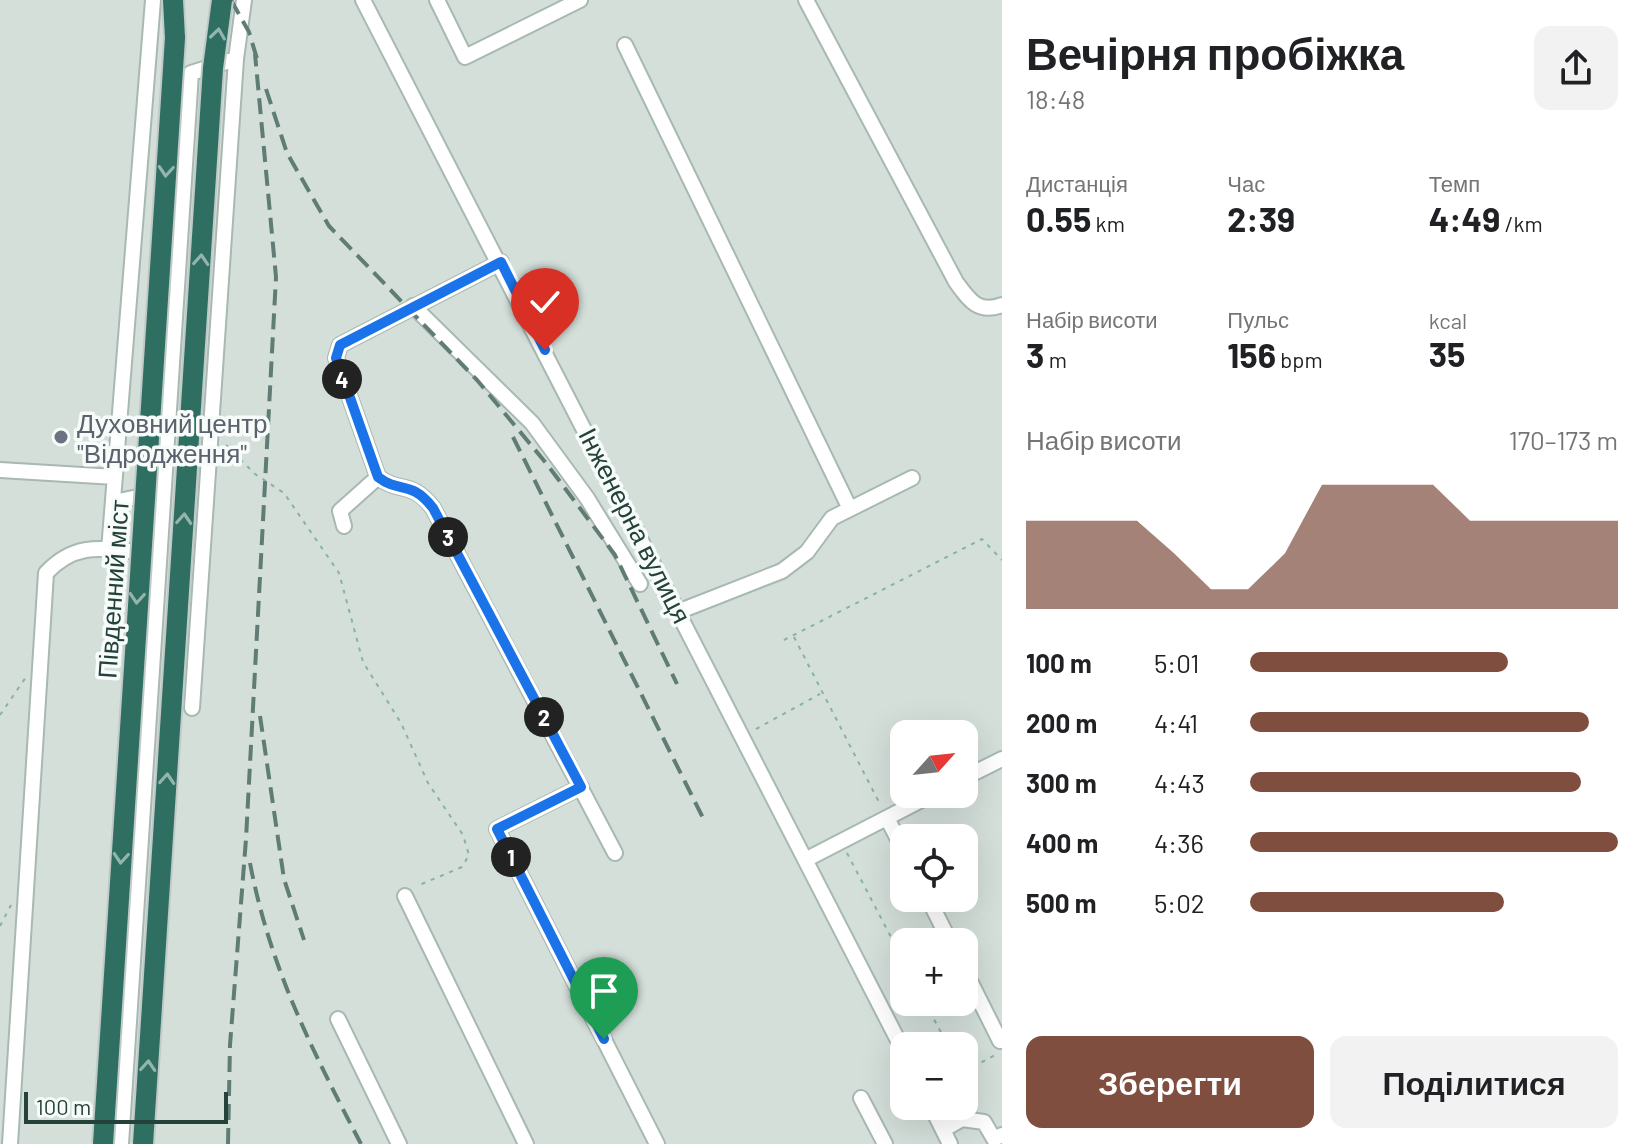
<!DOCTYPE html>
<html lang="uk">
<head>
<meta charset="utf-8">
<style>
  body { margin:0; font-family:Barlow,sans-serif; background:#f2f2f2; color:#202124; height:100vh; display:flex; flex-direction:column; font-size:30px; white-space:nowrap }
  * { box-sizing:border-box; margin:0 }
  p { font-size:26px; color:#757577 }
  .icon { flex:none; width:44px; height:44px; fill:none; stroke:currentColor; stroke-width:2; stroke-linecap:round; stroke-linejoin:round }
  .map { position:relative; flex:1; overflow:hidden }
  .side { display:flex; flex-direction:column; background:#fff; width:640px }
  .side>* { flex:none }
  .needle { width:52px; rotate:63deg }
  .buttons { position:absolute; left:890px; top:720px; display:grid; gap:16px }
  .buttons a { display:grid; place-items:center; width:88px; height:88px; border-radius:16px; background:#fff; box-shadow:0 8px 32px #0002; font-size:40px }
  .scale { position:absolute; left:24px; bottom:20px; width:204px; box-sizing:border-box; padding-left:8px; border:4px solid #24423a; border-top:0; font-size:22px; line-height:28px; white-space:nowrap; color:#24423a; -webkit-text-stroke:6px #f7fbf9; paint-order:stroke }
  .pin { position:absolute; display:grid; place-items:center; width:68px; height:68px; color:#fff; margin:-82px -34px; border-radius:50% 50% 50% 0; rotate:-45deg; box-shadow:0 0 8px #0007 }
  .pin .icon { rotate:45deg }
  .km { position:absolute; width:40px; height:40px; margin:-20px; border-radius:50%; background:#222; color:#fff; font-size:22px; line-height:40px; text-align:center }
  .round { display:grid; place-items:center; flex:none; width:84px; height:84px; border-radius:16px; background:#f2f2f2 }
  .head { display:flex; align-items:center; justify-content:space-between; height:136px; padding:0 24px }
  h1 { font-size:44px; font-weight:700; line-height:60px }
  .stats { display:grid; grid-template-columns:repeat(3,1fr); gap:12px; height:136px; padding:8px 24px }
  .stats div { display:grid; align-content:center }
  .stats b { font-size:34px; font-weight:700 }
  .stats small { font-size:22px; font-weight:400 }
  .stats p { font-size:22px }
  .chart { height:224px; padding:16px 24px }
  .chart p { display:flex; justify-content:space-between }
  .chart svg { width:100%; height:144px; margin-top:8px; fill:#7f4e3f; opacity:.7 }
  .primary-button { display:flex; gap:16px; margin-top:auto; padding:16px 24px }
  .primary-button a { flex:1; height:92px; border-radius:16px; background:#7f4e3f; color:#fff; font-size:32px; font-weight:700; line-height:92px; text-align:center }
  .primary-button a+a { background:#f2f2f2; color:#202124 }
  ul { padding:0 24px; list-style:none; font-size:26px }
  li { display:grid; grid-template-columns:128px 96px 1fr; align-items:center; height:60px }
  li i { height:20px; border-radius:10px; background:#7f4e3f }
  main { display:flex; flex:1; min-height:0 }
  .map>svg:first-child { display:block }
  .built { fill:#d4dfda; fill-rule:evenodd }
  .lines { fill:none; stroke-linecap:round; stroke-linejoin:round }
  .minor-casing { stroke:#a8b8b2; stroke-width:18 }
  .highway-casing { stroke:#c2cac8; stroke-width:24 }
  .path { stroke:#86b3a5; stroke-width:2; stroke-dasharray:4 6; stroke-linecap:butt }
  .minor { stroke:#fff; stroke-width:14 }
  .highway { stroke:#2f6f62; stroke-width:20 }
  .rail { stroke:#5f7d75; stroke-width:4; stroke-dasharray:16 8; stroke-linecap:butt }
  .highway-bridge-casing { stroke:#c2cac8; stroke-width:24; stroke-linecap:butt }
  .highway-bridge { stroke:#2f6f62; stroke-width:20 }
  .oneway { stroke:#93b5ae }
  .route-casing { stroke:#fff; stroke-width:16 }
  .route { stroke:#1a73e8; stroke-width:10 }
  .worship-dot { fill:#6b7280; stroke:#f7fbf9; stroke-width:3 }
  .labels { text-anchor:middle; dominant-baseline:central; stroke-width:7; stroke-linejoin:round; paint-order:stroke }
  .worship-label { font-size:26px; fill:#5b616d; stroke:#f7fbf9; text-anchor:start }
  .street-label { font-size:26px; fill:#24423a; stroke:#f7fbf9 }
</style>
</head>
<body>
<main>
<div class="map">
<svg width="1002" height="1144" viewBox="0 0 1002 1144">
  <rect width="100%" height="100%" fill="#e6efeb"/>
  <path class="built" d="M0,0H1002V1144H0ZM904,734H964V794H904ZM904,838H964V898H904ZM904,942H964V1002H904ZM904,1046H964V1106H904Z"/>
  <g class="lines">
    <g class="minor-casing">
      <path id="minor" d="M363,0L904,1052
        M437,0L465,57L580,0
        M806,0L956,282C969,300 978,314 1002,305
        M625,45L850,509
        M501,262L340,345L336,358L378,477C400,494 410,479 433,508L615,853
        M413,306L532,423L587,498L640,584
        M0,470L115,477
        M114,502L152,494
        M344,526L340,511L378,477
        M109,550L153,0
        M680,611L782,571L807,552L832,518L912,478
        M192,708L236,59L244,0
        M964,778L1002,759
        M581,787L497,829L657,1144
        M887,818L904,851
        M807,859L933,794
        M405,896L526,1144
        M928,898L950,942
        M964,969L1000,1041
        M338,1019L399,1144
        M861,1098L885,1144
        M931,1106L950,1144
        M943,1130L962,1119L984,1122L994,1139L1002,1135
        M10,1144L46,573C78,539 107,550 149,553
        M121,1144L191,73L236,59"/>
    </g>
    <g class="highway-casing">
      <path id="highway" d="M173,0L175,38"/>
    </g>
    <path class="path" d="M226,445L255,474L284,493L339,573L363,662L401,723L428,783L463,835L469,855L462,867L417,886
      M794,637L881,806
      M784,640L982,539L1002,560
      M0,715L26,677
      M756,729L820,694
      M847,853L904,962
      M0,926L11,905
      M925,1002L948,1046
      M964,1072L995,1055"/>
    <use href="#minor" class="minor"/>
    <use href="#highway" class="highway"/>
    <path class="rail" d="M231,0L249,32L258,62
      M266,89L287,153L329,226L477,380L546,463L615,555L677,684
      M513,437L703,818
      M260,716L284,879L304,940
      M250,863C270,968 312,1050 361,1144
      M228,1144L230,1045L246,839L276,277L255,54"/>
    <g class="highway-bridge-casing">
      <path id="highway-bridge" d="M103,1144L175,38
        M143,1144L213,68L222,0"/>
    </g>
    <use href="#highway-bridge" class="highway-bridge"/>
  </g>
  <defs><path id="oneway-chevron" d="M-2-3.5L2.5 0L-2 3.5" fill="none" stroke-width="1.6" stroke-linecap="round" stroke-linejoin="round" transform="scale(2)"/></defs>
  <g class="oneway">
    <use href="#oneway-chevron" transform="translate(218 34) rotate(-82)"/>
    <use href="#oneway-chevron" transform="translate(166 171) rotate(94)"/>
    <use href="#oneway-chevron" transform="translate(201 260) rotate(-86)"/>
    <use href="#oneway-chevron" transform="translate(184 519) rotate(-86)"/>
    <use href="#oneway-chevron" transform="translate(137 598) rotate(94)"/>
    <use href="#oneway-chevron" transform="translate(167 779) rotate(-86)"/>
    <use href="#oneway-chevron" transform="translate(121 858) rotate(94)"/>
    <use href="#oneway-chevron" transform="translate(148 1066) rotate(-86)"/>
  </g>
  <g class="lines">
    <g class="route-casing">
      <path id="route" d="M545,350L501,262L340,345L336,358L378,477C400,494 410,479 433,508L581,787L497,829L604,1039"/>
    </g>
    <use href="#route" class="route"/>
  </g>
  <circle class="worship-dot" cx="61" cy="437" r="8"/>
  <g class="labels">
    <g class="worship-label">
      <text x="77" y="422">Духовний центр<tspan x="77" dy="30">"Відродження"</tspan></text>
    </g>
    <g class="street-label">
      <text transform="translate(636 525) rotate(63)">Інженерна вулиця</text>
      <text transform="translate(112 589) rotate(-86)">Південний міст</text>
    </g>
  </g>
</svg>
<div class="buttons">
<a><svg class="needle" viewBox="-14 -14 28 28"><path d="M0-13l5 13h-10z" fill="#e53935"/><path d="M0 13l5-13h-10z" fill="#757577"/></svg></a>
<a><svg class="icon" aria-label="locate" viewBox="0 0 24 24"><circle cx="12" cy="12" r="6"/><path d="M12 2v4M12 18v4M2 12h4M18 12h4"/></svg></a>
<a>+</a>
<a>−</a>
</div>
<div class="scale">100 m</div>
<div class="pin" style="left:604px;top:1039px;background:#1e9e55"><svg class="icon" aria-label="arrive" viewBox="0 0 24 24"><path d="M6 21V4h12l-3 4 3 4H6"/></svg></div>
<div class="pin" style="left:545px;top:350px;background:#d93025"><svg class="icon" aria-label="check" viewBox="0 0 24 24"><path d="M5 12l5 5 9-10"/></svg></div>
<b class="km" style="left:511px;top:857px">1</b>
<b class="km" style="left:544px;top:717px">2</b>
<b class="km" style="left:448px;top:537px">3</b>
<b class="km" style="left:342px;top:379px">4</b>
</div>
<section class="side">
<div class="head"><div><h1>Вечірня пробіжка</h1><p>18:48</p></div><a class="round"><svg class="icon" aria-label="share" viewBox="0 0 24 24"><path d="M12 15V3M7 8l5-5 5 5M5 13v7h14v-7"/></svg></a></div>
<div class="stats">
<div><p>Дистанція</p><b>0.55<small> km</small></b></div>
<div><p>Час</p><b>2:39</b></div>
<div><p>Темп</p><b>4:49<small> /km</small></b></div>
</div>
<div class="stats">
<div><p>Набір висоти</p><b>3<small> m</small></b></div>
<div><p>Пульс</p><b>156<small> bpm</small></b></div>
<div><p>kcal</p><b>35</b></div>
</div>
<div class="chart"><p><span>Набір висоти</span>170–173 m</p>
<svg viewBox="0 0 160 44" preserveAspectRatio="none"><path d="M0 44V17L10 17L20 17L30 17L40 27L50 38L60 38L70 27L80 6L90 6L100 6L110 6L120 17L130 17L140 17L150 17L160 17V44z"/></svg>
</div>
<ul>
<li><b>100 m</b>5:01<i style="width:70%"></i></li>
<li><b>200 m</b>4:41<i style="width:92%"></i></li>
<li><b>300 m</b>4:43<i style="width:90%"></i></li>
<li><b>400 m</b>4:36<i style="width:100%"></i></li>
<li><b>500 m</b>5:02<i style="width:69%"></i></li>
</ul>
<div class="primary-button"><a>Зберегти</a><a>Поділитися</a></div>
</section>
</main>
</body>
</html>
